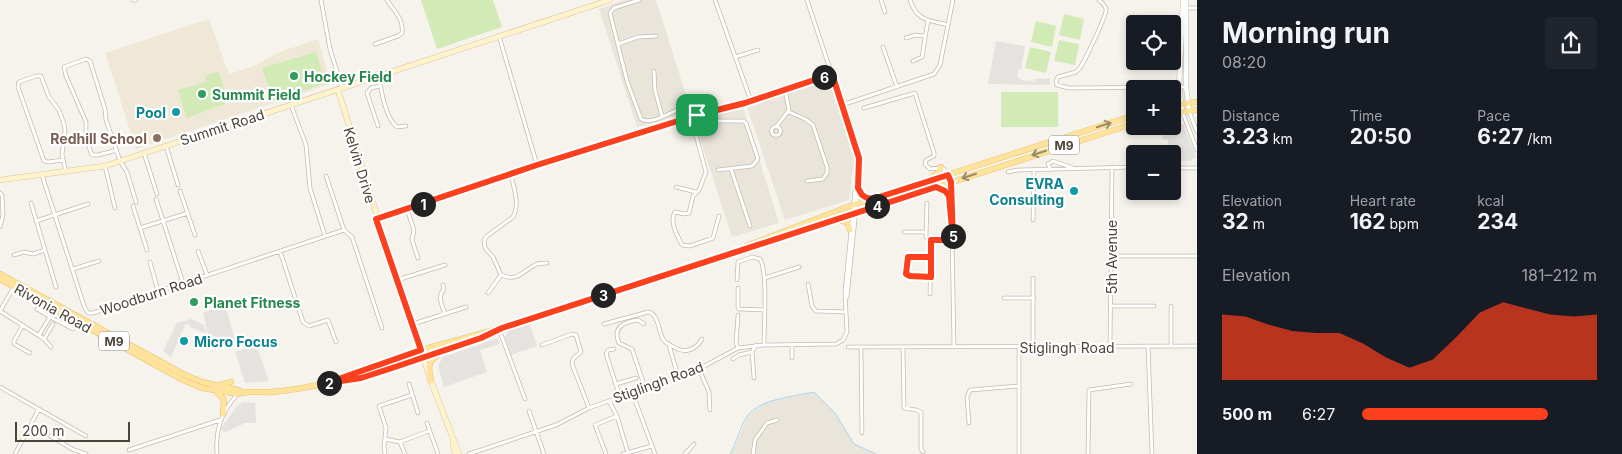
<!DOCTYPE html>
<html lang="en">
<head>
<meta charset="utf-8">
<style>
  body { margin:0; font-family:Inter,sans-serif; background:#20242c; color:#f1f3f6; height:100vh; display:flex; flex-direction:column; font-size:19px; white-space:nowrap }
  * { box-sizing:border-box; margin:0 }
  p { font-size:16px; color:#9ea1a6 }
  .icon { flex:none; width:28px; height:28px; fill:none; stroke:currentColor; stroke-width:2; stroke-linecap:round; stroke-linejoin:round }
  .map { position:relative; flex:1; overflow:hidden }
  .sheet { display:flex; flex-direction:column; background:#171b24; width:425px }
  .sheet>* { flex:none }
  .buttons { position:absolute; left:1126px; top:15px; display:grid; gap:10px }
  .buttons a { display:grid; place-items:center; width:55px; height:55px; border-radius:5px; background:#171b24; box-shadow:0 2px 8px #0003; font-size:25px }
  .scale { position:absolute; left:15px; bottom:12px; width:115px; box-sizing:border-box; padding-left:5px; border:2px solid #4b4439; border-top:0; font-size:14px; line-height:18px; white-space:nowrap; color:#4b4439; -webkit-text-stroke:4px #fff; paint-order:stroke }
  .pin { position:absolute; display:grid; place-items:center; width:42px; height:42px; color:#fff; margin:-21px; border-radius:10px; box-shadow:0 2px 8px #0006 }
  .km { position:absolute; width:25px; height:25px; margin:-12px; border-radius:50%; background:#222; color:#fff; font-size:14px; line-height:25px; text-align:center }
  .round { display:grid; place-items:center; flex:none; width:52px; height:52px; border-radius:5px; background:#20242c }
  .overview { display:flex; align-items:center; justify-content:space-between; height:85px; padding:0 25px }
  h1 { font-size:28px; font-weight:700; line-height:38px }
  .figures { display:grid; grid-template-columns:repeat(3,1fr); gap:8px; height:85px; padding:5px 25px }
  .figures div { display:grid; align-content:center }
  .figures b { font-size:21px; font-weight:700 }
  .figures small { font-size:14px; font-weight:400 }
  .figures p { font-size:14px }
  .chart { height:140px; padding:10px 25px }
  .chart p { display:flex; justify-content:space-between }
  .chart svg { width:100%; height:90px; margin-top:5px; fill:#fc3f1d; opacity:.7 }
  ul { padding:0 25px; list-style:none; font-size:16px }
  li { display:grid; grid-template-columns:80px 60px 1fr; align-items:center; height:38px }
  li i { height:12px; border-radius:6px; background:#fc3f1d }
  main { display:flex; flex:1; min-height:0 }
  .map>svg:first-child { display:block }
  .residential { fill:#eae5da }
  .education { fill:#efe8d6 }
  .green { fill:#d2eab5 }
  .parking { fill:#e5e3e0 }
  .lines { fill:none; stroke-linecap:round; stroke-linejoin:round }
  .stream { stroke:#a9d4f2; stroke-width:1 }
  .minor-casing { stroke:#c2bbae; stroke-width:4.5 }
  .tertiary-casing { stroke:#c2bbae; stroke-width:5.5 }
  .secondary-casing { stroke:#d6c79b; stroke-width:6 }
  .primary-casing { stroke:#e6c16a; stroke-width:6 }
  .minor { stroke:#fff; stroke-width:3 }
  .tertiary { stroke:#fff; stroke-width:4.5 }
  .secondary { stroke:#fff3cd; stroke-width:5 }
  .primary { stroke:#ffe39c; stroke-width:5 }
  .oneway { stroke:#9c8c66 }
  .route-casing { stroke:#fff; stroke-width:10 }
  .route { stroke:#fc3f1d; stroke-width:6 }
  .leisure-dot { fill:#2e9e5b; stroke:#fff; stroke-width:2 }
  .culture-dot { fill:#0f9aa8; stroke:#fff; stroke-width:2 }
  .education-dot { fill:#8d6e63; stroke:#fff; stroke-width:2 }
  .labels { text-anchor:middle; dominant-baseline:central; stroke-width:4.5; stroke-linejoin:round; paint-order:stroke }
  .shield { fill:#fff; stroke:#817c74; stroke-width:1 }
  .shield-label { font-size:12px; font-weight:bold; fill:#4b4439 }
  .leisure-label { font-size:14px; font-weight:bold; fill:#27864d; stroke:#fff; text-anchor:start }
  .culture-label { font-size:14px; font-weight:bold; fill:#0d838f; stroke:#fff; text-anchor:end }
  .street-label { font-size:14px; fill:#4b4439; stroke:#fff }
  .education-label { font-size:14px; font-weight:bold; fill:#785e54; stroke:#fff; text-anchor:end }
</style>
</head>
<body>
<main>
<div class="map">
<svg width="1197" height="454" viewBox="0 0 1197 454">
  <rect width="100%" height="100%" fill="#f6f3ec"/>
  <path class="residential" d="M624,0H656L692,114L637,127L599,9Z
    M829,78L854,158L849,200L785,220L747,107Z
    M743,107L779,223L732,237L694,120Z
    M814,392L835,413L854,444L876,454H730L735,447L748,415L766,402Z"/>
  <path class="education" d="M209,19L229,74L254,66L280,52L318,39L330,82L327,85L136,149L105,53Z"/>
  <path class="green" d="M421,0H493L502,27L437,49Z
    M1064,14L1084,19L1080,40L1059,35Z
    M1036,21L1056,26L1052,47L1031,42Z
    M1059,40L1079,44L1075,65L1054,61Z
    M1030,47L1051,52L1046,73L1025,68Z
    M316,52L326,83L274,101L262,68Z
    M219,72L227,98L224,104L187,118L178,90L206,82V75Z
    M1001,92H1058V127H1001Z"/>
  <path class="parking" d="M996,41L1025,46L1021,70L1018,69L1017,77L1022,80L1029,81H1034V79L1050,78V85L988,84Z
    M1173,122L1183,124L1195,153L1196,157L1190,161H1179V147H1168V140L1162,139V126H1172Z
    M225,304L235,341L211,347L203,313Z
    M191,319L204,325L207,334L190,327L189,324L185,325L171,357L163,351L177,323Z
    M529,322L537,346L511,355L505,337L508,330Z
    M498,338L500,344L480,350L487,372L444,387L438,366L443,357Z
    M256,345L269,381L245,383L235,352Z
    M243,402L255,403L256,423H245L224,433L221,428L237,406Z"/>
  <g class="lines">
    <path class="stream" d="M730,454C737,443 741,423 748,415C761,399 795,396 814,392L835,413L854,444L876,454"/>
    <g class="minor-casing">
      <path id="minor" d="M133,0H136
        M321,0L330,49L342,88
        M639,0L614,8L610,13L627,81L641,119C652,126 673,110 685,107L693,110L697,115
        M715,0L751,101
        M881,0L885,12
        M910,0C917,21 928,20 948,25
        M1099,0C1102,3 1105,5 1106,9C1107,15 1085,60 1080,68L1076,72L1058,77L1056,81L1057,85L1069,88L1186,87
        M1185,8H1197
        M499,36L537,165
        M906,38L916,35L924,36
        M375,44L398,36L402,33C404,19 394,11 387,0
        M618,44L638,37L656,36
        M883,47L897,87
        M735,57L758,50
        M913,61L922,57L928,20
        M654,71L655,90L662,116
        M380,76C380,89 386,119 397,127L406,126
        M291,105L306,145L310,188L325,236
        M842,105L934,74L940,65L953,0
        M864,108L915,93L934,153V156L926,160L925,164L930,169C945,167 945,167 951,182L954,347
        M712,111L717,121H743L746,123L758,159L752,166L718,170
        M1182,111L1197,150
        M1189,111L1197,132
        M789,112L805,119L813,125L827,167V173L823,179L807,181
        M691,117L706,172L699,190L693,196L689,213L684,214L675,212C669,222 677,235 682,245L690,246L713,238L719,216
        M378,126L367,93L371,88L380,86
        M771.5 131a4.5 4.5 0 1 1 9 0a4.5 4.5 0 1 1-9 0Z
        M776,127L789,110L785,90
        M166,146L178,185
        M117,150L98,155H92L86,139V122L66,76L64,67L86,59L90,61L105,109L106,120L120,161L127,172L136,202
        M144,153L157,194
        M63,160L48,162L44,161L18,87L19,82L36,76H41L49,97L59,110L64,124L65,130L62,155L66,172
        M105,166L115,208
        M1172,168H1197
        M731,169L750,226
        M1051,170L1048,164L1053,161L1073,168
        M1008,172L1018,170L1135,167
        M42,175L84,306L88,313H93L344,230
        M511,175C514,189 520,204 513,217L487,236L484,240L485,248L493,257L501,275C518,282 521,272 535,265C538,263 543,263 547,263
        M326,176L344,230
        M676,187L696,192
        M180,191L195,235
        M0,193L2,195L3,215L0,227
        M156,199L183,283
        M31,203L56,287
        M927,203L926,237L931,240H953
        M133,206L147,250
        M407,209L414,230L412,240L418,258
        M377,219L636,133L745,103L832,74
        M1033,220L1034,170
        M36,221L88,204
        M140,228L188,213
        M344,230L352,237L382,328
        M904,232H926
        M198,251L207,275
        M280,251L303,322L309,326L328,320L336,342
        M14,255L24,252L33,254L45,250
        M1111,256H1197
        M150,262L158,291
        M73,269L99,261
        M931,277L907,275L906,272L908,257H931
        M765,278L799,267
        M397,280L445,265
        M737,280L738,262L752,257L760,259C768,272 764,327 764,345
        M808,284L812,306L816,311L846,312
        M443,285L444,289C437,297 442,305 445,314
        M738,288V307L739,309L764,310
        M488,293L501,275
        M930,294L931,240
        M847,297L860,170L859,158L852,140
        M1004,298H1034
        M1111,306H1154
        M37,309L50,317
        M0,311L44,339L51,347
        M0,311L15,285
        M413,324L466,307
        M604,324L648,312C659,314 658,331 663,339C665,343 669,344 672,346C684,354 695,351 702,339
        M644,324L638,320C624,322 612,327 619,343L632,349L645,388
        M23,325L14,341V344L30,353
        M499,329L525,399
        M39,335L50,317L73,329
        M44,339L53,324
        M542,345L572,334L576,335L581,352L573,359L572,364L589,408
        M669,345L678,376
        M1148,346L1152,454
        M1171,346V306
        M848,347L1197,346
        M861,347L862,433
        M903,347L904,408L916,410L921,412V449L923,452
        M1033,347V278
        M1110,347L1112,167
        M738,348L736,343L738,315
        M614,349L608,350L606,354L620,397
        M792,358V345
        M733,359L739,355L752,352
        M699,369L709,392L710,410
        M754,378L752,352L756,345
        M409,384L418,413
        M616,384L636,378
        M0,387L86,436
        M632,392L655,454
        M609,401L617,416L628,453
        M529,411L544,454
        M427,423L438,454
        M969,423L967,397L970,390L1019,386
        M50,436L74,450L86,454
        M385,439L400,442L429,431
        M400,442L405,454
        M129,450L220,420
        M15,454L39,409
        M217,454C215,430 221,411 238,394
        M385,454L384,447L386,428L379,406L412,395
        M469,454L556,425L589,408L699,369L738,348L764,345L836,344L843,340L847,332L845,292L856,180V158L842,105L807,0
        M606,454L595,425L617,416
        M623,454L652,446
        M685,454L694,444
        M753,454L755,440L767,423L777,420
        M1019,454V347
        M1088,454L1089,390L1131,384"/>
    </g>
    <g class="tertiary-casing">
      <path id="tertiary" d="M1186,0V87L1189,110
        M1182,111L1179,87L1183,0"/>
    </g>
    <g class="secondary-casing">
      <path id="secondary" d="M338,90L397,280L431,381L459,454
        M0,180L105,166L610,0
        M453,443L455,454"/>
    </g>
    <g class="primary-casing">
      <path id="primary" d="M1172,105L1197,102
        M1172,113L1197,110
        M931,178L938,173L941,167
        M937,187L947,192L951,202
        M858,188L862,195L872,199
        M837,220L847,222L850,230
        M746,246L853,205L1135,115
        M0,274L183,374L202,382L238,390L242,392
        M0,279L181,379L202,388L238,394C247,390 259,393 269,392C289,391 309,387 328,383
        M344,380L361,378L392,368L488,335
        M431,381C428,366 427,362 441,353
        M327,383L421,350L502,328L1135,123
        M220,385L231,382
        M217,392L224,400L223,414"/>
    </g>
    <use href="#minor" class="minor"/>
    <use href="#tertiary" class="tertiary"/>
    <use href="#secondary" class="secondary"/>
    <use href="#primary" class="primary"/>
  </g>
  <defs><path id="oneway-shaft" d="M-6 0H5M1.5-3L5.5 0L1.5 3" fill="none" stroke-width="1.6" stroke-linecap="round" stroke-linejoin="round" transform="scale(1.25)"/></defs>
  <g class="oneway">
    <use href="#oneway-shaft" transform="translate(1104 125) rotate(-18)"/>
    <use href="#oneway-shaft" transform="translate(1039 153) rotate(162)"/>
    <use href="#oneway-shaft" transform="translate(969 176) rotate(162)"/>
  </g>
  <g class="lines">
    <g class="route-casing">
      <path id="route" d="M697,115L537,165L376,219L421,350L327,383L361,378L392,368L481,338L502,328L936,187L945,191L949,196L953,240H931V257H908L906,274L910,276L931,277V240H953L951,182L948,175L873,199L867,198L862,195L858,188L859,158L832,74L745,103L697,115"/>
    </g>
    <use href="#route" class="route"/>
  </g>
  <g class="leisure-dot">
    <circle cx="294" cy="76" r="5"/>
    <circle cx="202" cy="94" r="5"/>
    <circle cx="194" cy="302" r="5"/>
  </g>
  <g class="culture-dot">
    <circle cx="176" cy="112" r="5"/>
    <circle cx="1074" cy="191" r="5"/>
    <circle cx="184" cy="341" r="5"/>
  </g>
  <circle class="education-dot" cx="157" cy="138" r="5"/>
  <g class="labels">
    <g class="shield">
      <rect x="1049" y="135.5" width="30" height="19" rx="4"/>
      <rect x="99" y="331.5" width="30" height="19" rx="4"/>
    </g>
    <g class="shield-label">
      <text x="1064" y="145">M9</text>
      <text x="114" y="341">M9</text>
    </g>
    <g class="leisure-label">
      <text x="304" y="76">Hockey Field</text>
      <text x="212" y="94">Summit Field</text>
      <text x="204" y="302">Planet Fitness</text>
    </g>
    <g class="culture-label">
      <text x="166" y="112">Pool</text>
      <text x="1064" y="183">EVRA<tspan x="1064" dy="16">Consulting</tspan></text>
      <text x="194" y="341" text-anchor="start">Micro Focus</text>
    </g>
    <g class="street-label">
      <text transform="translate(222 127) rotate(-18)">Summit Road</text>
      <text transform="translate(360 165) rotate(73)">Kelvin Drive</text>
      <text transform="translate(1111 257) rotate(-90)">5th Avenue</text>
      <text transform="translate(151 294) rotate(-18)">Woodburn Road</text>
      <text transform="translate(53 308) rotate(29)">Rivonia Road</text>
      <text x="1067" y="347">Stiglingh Road</text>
      <text transform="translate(658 382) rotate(-20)">Stiglingh Road</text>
    </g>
    <g class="education-label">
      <text x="147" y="138">Redhill School</text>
    </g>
  </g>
</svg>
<div class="buttons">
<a><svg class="icon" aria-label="locate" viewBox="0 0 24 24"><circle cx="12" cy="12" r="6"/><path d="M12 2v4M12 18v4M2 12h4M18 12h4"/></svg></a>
<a>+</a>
<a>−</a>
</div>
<div class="scale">200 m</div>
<div class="pin" style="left:697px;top:115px;background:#1e9e55"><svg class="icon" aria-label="arrive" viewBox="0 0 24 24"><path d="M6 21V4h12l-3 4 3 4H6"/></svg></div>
<b class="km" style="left:423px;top:204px">1</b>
<b class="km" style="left:329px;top:383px">2</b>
<b class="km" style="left:603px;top:295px">3</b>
<b class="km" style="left:877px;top:206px">4</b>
<b class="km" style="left:953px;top:236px">5</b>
<b class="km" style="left:824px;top:77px">6</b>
</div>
<section class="sheet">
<div class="overview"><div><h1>Morning run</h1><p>08:20</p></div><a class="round"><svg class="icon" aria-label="share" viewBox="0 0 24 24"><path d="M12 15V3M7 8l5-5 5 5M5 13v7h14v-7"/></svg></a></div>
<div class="figures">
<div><p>Distance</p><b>3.23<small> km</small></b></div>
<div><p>Time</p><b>20:50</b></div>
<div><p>Pace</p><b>6:27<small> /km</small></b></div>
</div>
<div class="figures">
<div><p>Elevation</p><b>32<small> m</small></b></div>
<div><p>Heart rate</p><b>162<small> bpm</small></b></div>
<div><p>kcal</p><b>234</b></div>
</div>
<div class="chart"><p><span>Elevation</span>181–212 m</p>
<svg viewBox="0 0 160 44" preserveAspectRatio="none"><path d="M0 44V12L10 13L20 17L30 20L40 21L50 21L60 26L70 33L80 38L90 34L100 23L110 11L120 6L130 9L140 12L150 13L160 12V44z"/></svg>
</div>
<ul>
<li><b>500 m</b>6:27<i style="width:79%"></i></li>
</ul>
</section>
</main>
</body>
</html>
